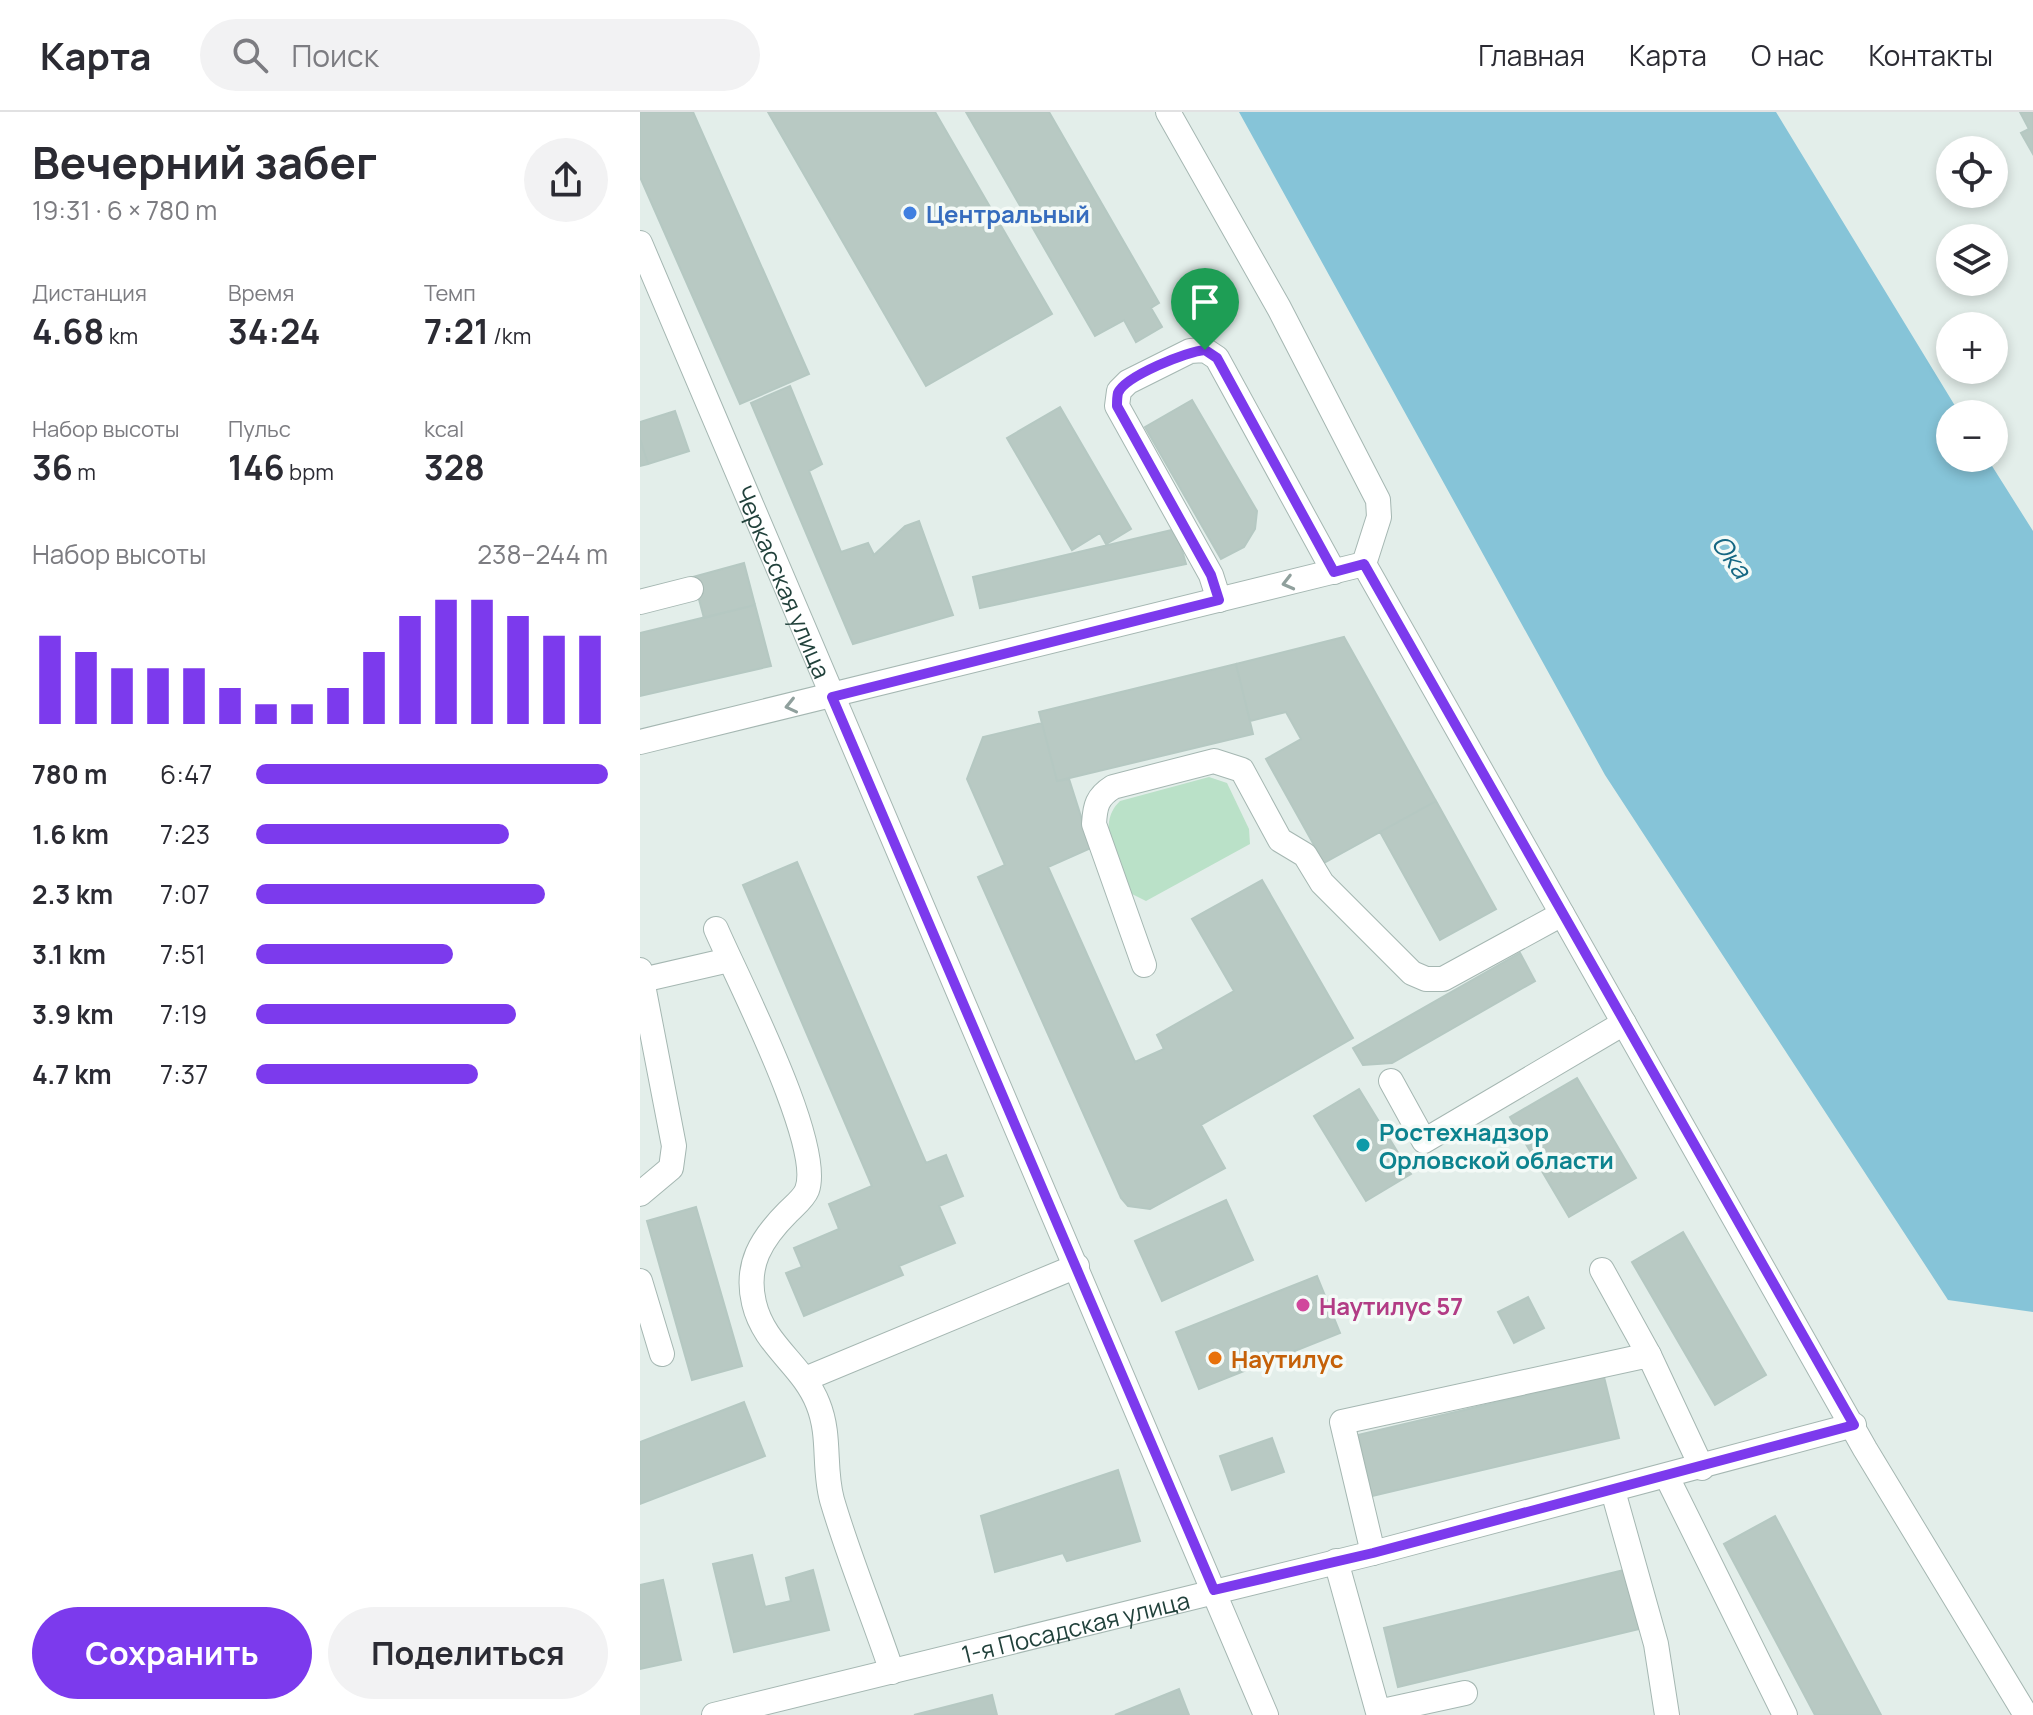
<!DOCTYPE html>
<html lang="ru">
<head>
<meta charset="utf-8">
<style>
  body { margin:0; font-family:Manrope,sans-serif; background:#f2f2f3; color:#2b2b33; height:100vh; display:flex; flex-direction:column; font-size:30px; white-space:nowrap }
  * { box-sizing:border-box; margin:0 }
  p { font-size:26px; color:#7c7c81 }
  .icon { flex:none; width:44px; height:44px; fill:none; stroke:currentColor; stroke-width:2; stroke-linecap:round; stroke-linejoin:round }
  .map { position:relative; flex:1; overflow:hidden }
  .details { display:flex; flex-direction:column; background:#fff; width:640px }
  .details>* { flex:none }
  .fabs { position:absolute; left:1296px; top:24px; display:grid; gap:16px }
  .fabs a { display:grid; place-items:center; width:72px; height:72px; border-radius:50%; background:#fff; box-shadow:0 4px 12px #0003; font-size:40px }
  .pin { position:absolute; display:grid; place-items:center; width:68px; height:68px; color:#fff; margin:-82px -34px; border-radius:50% 50% 50% 0; rotate:-45deg; box-shadow:0 0 8px #0007 }
  .pin .icon { rotate:45deg }
  .round { display:grid; place-items:center; flex:none; width:84px; height:84px; border-radius:42px; background:#f2f2f3 }
  .summary { display:flex; align-items:center; justify-content:space-between; height:136px; padding:0 32px }
  h1 { font-size:44px; font-weight:700; line-height:60px }
  .metrics { display:grid; grid-template-columns:repeat(3,1fr); gap:12px; height:136px; padding:8px 32px }
  .metrics div { display:grid; align-content:center }
  .metrics b { font-size:34px; font-weight:700 }
  .metrics small { font-size:22px; font-weight:400 }
  .metrics p { font-size:22px }
  .chart { height:224px; padding:16px 32px }
  .chart p { display:flex; justify-content:space-between }
  .chart svg { width:100%; height:144px; margin-top:8px; stroke:#7c3aed; stroke-width:6 }
  .cta { display:flex; gap:16px; margin-top:auto; padding:16px 32px }
  .cta a { flex:1; height:92px; border-radius:48px; background:#7c3aed; color:#fff; font-size:32px; font-weight:700; line-height:92px; text-align:center }
  .cta a+a { background:#f2f2f3; color:#2b2b33 }
  ul { padding:0 32px; list-style:none; font-size:26px }
  li { display:grid; grid-template-columns:128px 96px 1fr; align-items:center; height:60px }
  li i { height:20px; border-radius:10px; background:#7c3aed }
  header { display:flex; align-items:center; gap:48px; box-sizing:border-box; height:112px; padding:0 40px; background:#fff; border-bottom:2px solid #e1e1e2 }
  header strong { font-size:38px }
  nav { display:flex; gap:44px; margin-inline-start:auto; font-size:28px }
  .search { width:560px; height:72px; background:#f2f2f3; display:flex; align-items:center; gap:20px; box-sizing:border-box; padding:0 28px; border-radius:44px; color:#7c7c81; font-size:30px }
  main { display:flex; flex:1; min-height:0 }
  .map>svg:first-child { display:block }
  .green { fill:#bae1c8 }
  .water { fill:#86c4d8 }
  .building { fill:#b8c9c3; stroke:#b5c8c2; stroke-width:2 }
  .lines { fill:none; stroke-linecap:round; stroke-linejoin:round }
  .minor-casing { stroke:#a5b7b2; stroke-width:26 }
  .minor { stroke:#fff; stroke-width:24 }
  .oneway { stroke:#90a09d }
  .route-casing { stroke:#fff; stroke-width:16 }
  .route { stroke:#7c3aed; stroke-width:10 }
  .shop-dot { fill:#3f7fe0; stroke:#f4faf7; stroke-width:3 }
  .culture-dot { fill:#0f9aa8; stroke:#f4faf7; stroke-width:3 }
  .hotel-dot { fill:#d1479c; stroke:#f4faf7; stroke-width:3 }
  .food-dot { fill:#e8710a; stroke:#f4faf7; stroke-width:3 }
  .labels { text-anchor:middle; dominant-baseline:central; stroke-width:7; stroke-linejoin:round; paint-order:stroke }
  .shop-label { font-size:24px; font-weight:bold; fill:#366cbe; stroke:#f4faf7; text-anchor:start }
  .street-label { font-size:24px; fill:#21413b; stroke:#f4faf7 }
  .culture-label { font-size:24px; font-weight:bold; fill:#0d838f; stroke:#f4faf7; text-anchor:start }
  .hotel-label { font-size:24px; font-weight:bold; fill:#b23c85; stroke:#f4faf7; text-anchor:start }
  .food-label { font-size:24px; font-weight:bold; fill:#c56008; stroke:#f4faf7; text-anchor:start }
  .water-label { font-size:26px; font-style:italic; fill:#156783; stroke:#f4faf7 }
</style>
</head>
<body>
<header>
<strong>Карта</strong>
<div class="search"><svg class="icon" aria-label="search" viewBox="0 0 24 24"><circle cx="10" cy="10" r="6"/><path d="M15 15l6 6"/></svg>Поиск</div>
<nav><a>Главная</a><a>Карта</a><a>О нас</a><a>Контакты</a></nav>
</header>
<main>
<section class="details">
<div class="summary"><div><h1>Вечерний забег</h1><p>19:31 · 6 × 780 m</p></div><a class="round"><svg class="icon" aria-label="share" viewBox="0 0 24 24"><path d="M12 15V3M7 8l5-5 5 5M5 13v7h14v-7"/></svg></a></div>
<div class="metrics">
<div><p>Дистанция</p><b>4.68<small> km</small></b></div>
<div><p>Время</p><b>34:24</b></div>
<div><p>Темп</p><b>7:21<small> /km</small></b></div>
</div>
<div class="metrics">
<div><p>Набор высоты</p><b>36<small> m</small></b></div>
<div><p>Пульс</p><b>146<small> bpm</small></b></div>
<div><p>kcal</p><b>328</b></div>
</div>
<div class="chart"><p><span>Набор высоты</span>238–244 m</p>
<svg viewBox="0 0 160 44" preserveAspectRatio="none"><path d="M5 44V17M15 44V22M25 44V27M35 44V27M45 44V27M55 44V33M65 44V38M75 44V38M85 44V33M95 44V22M105 44V11M115 44V6M125 44V6M135 44V11M145 44V17M155 44V17"/></svg>
</div>
<ul>
<li><b>780 m</b>6:47<i style="width:100%"></i></li>
<li><b>1.6 km</b>7:23<i style="width:72%"></i></li>
<li><b>2.3 km</b>7:07<i style="width:82%"></i></li>
<li><b>3.1 km</b>7:51<i style="width:56%"></i></li>
<li><b>3.9 km</b>7:19<i style="width:74%"></i></li>
<li><b>4.7 km</b>7:37<i style="width:63%"></i></li>
</ul>
<div class="cta"><a>Сохранить</a><a>Поделиться</a></div>
</section>
<div class="map">
<svg width="1393" height="1603" viewBox="0 0 1393 1603">
  <rect width="100%" height="100%" fill="#e3eeea"/>
  <path class="green" d="M569,665L587,671L609,717L610,732L506,789L490,781C479,752 454,714 480,689Z"/>
  <path class="water" d="M599,0H1136L1320,302H1310V346H1347L1393,419V1200L1308,1188L965,663Z"/>
  <path class="building" d="M0,0H53L169,262L100,292L0,65Z
    M128,0H295L412,202L286,274Z
    M326,0H409L519,191L511,196L522,215L496,230L484,208L455,224Z
    M1380,0H1393V42L1381,21L1389,17Z
    M150,274L182,352L169,359L201,440L228,431L234,443L265,414L279,409L313,503L213,532L111,291Z
    M552,288L617,399L615,417L604,435L581,447L505,315Z
    M420,295L491,417L466,432L460,421L432,438L367,326Z
    M35,299L49,339L8,352L0,327V310Z
    M0,327L8,352L0,354Z
    M536,417L546,452L340,496L333,465Z
    M104,451L115,493L64,506L53,465Z
    M115,493L131,554L0,584V521Z
    M704,525L796,689L684,751L626,647L661,627L646,600L610,609L596,552Z
    M596,552L613,622L417,669L399,600Z
    M402,611L417,669L429,667L451,736L408,755L495,950L524,937L517,923L594,879L552,807L622,768L713,926L561,1013L585,1056L510,1097L488,1094L481,1086L338,765L365,753L327,667L343,625Z
    M796,689L856,797L800,828L740,720Z
    M157,750L286,1051L306,1043L323,1084L299,1094L315,1131L259,1154L263,1163L164,1204L146,1161L162,1155L154,1136L199,1117L189,1092L232,1074L103,773Z
    M880,841L895,869L752,951L723,953L713,936Z
    M937,966L996,1066L929,1105L870,1005Z
    M719,977L771,1062L726,1089L674,1004Z
    M586,1088L613,1148L522,1189L495,1129Z
    M56,1095L102,1254L52,1268L7,1109Z
    M1043,1120L1126,1263L1075,1293L992,1150Z
    M677,1164L700,1221L559,1277L536,1220Z
    M888,1185L904,1216L874,1231L858,1200Z
    M964,1265L979,1326L732,1384L718,1323Z
    M104,1290L125,1344L0,1392V1330Z
    M632,1326L644,1360L592,1378L580,1344Z
    M478,1358L500,1429L427,1449L423,1441L355,1460L341,1404Z
    M1135,1404L1241,1603H1175L1084,1432Z
    M112,1443L125,1495L151,1489L146,1466L173,1458L189,1518L94,1540L73,1452Z
    M984,1458L999,1517L758,1575L744,1516Z
    M23,1468L41,1548L0,1557V1473Z
    M539,1577L549,1603H475Z
    M352,1583L357,1603H274Z"/>
  <g class="lines">
    <g class="minor-casing">
      <g id="minor">
        <path d="M528,0L639,196L738,388L739,405L724,452"/>
        <path id="s1" d="M0,131L626,1603"/>
        <path d="M724,452L1225,1337L1386,1603"/>
        <path d="M579,488L571,463L477,294L479,279L488,270L550,239L565,238L577,246L694,460"/>
        <path d="M0,490L51,477"/>
        <path d="M0,630L724,452"/>
        <path d="M76,817C97,866 184,1033 167,1078C164,1086 154,1094 148,1100C121,1127 105,1153 114,1191C124,1234 163,1253 178,1292C191,1324 183,1356 192,1388C209,1446 233,1503 252,1560"/>
        <path d="M504,853L454,712C455,694 457,685 473,675L574,649L602,658L640,728L665,743L682,771L772,861L786,867H803L922,802"/>
        <path d="M0,858L2,868L89,848"/>
        <path d="M751,969L784,1029L984,911"/>
        <path d="M0,1082L31,1056L34,1034L2,868"/>
        <path d="M962,1158L1009,1243"/>
        <path d="M0,1169L22,1242"/>
        <path d="M165,1267L437,1154"/>
        <path d="M1027,1365L1145,1603"/>
        <path d="M973,1379L1016,1532L1027,1603"/>
        <path d="M733,1441L702,1310L1009,1243L1062,1356"/>
        <path d="M696,1449L738,1600L825,1581"/>
        <path id="s2" d="M74,1603L733,1441L1214,1313"/>
      </g>
    </g>
    <use href="#minor" class="minor"/>
  </g>
  <defs><path id="oneway-chevron" d="M-2-3.5L2.5 0L-2 3.5" fill="none" stroke-width="1.6" stroke-linecap="round" stroke-linejoin="round" transform="scale(2)"/></defs>
  <g class="oneway">
    <use href="#oneway-chevron" transform="translate(648 471) rotate(166)"/>
    <use href="#oneway-chevron" transform="translate(151 594) rotate(167)"/>
  </g>
  <g class="lines">
    <g class="route-casing">
      <path id="route" d="M565,238L577,246L694,460L724,452L1214,1313L733,1441L574,1478L192,585L579,488L571,463L477,294C477,289 477,285 478,281C485,264 548,239 565,238Z"/>
    </g>
    <use href="#route" class="route"/>
  </g>
  <circle class="shop-dot" cx="270" cy="101" r="8"/>
  <circle class="culture-dot" cx="723" cy="1033" r="8"/>
  <circle class="hotel-dot" cx="663" cy="1193" r="8"/>
  <circle class="food-dot" cx="575" cy="1246" r="8"/>
  <g class="labels">
    <g class="shop-label">
      <text x="286" y="101">Центральный</text>
    </g>
    <g class="street-label">
      <text stroke="none"><textPath href="#s1" startOffset="368">Черкасская улица</textPath></text>
      <text stroke="none"><textPath href="#s2" startOffset="372">1-я Посадская улица</textPath></text>
    </g>
    <g class="culture-label">
      <text x="739" y="1019">Ростехнадзор<tspan x="739" dy="28">Орловской области</tspan></text>
    </g>
    <g class="hotel-label">
      <text x="679" y="1193">Наутилус 57</text>
    </g>
    <g class="food-label">
      <text x="591" y="1246">Наутилус</text>
    </g>
    <g class="water-label">
      <text transform="translate(1092 444) rotate(54)">Ока</text>
    </g>
  </g>
</svg>
<div class="fabs">
<a><svg class="icon" aria-label="locate" viewBox="0 0 24 24"><circle cx="12" cy="12" r="6"/><path d="M12 2v4M12 18v4M2 12h4M18 12h4"/></svg></a>
<a><svg class="icon" aria-label="layers" viewBox="0 0 24 24"><path d="M12 4l9 5-9 5-9-5zM3 14l9 5 9-5"/></svg></a>
<a>+</a>
<a>−</a>
</div>
<div class="pin" style="left:565px;top:238px;background:#1e9e55"><svg class="icon" aria-label="arrive" viewBox="0 0 24 24"><path d="M6 21V4h12l-3 4 3 4H6"/></svg></div>
</div>
</main>
</body>
</html>
